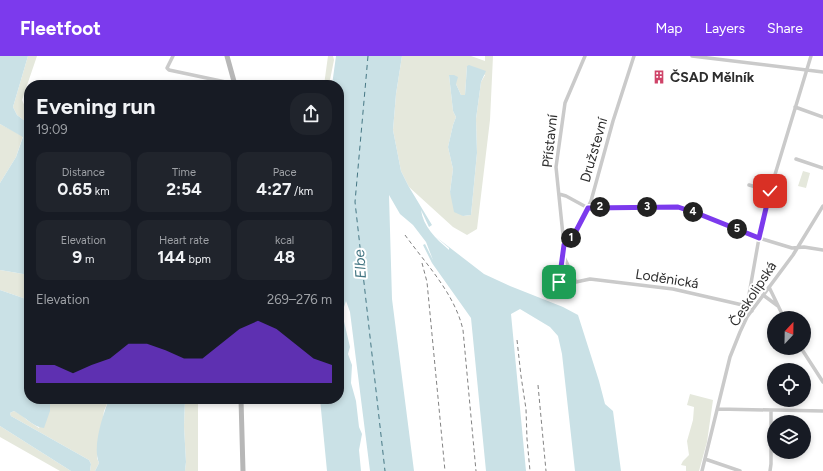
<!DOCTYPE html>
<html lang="en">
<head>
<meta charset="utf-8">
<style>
  body { margin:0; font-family:Figtree,sans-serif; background:#20242c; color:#f1f3f6; height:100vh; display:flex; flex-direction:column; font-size:15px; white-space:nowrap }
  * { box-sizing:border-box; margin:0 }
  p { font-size:13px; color:#9ea1a6 }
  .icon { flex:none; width:22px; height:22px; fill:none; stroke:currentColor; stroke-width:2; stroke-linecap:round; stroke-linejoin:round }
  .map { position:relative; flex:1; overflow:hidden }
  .details { position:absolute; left:24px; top:24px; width:320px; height:324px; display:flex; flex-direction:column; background:#171b24; border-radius:16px; box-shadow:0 2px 6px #0003 }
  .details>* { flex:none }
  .needle { width:26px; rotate:22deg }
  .buttons { position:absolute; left:767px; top:255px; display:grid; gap:8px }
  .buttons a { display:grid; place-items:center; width:44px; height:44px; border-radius:50%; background:#171b24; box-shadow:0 2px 6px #0003; font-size:20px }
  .pin { position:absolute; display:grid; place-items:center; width:34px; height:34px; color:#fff; margin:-17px; border-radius:8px; box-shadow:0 2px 6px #0006 }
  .km { position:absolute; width:20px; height:20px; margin:-10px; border-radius:50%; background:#222; color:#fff; font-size:11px; line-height:20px; text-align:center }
  .round { display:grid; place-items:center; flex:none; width:42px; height:42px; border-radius:16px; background:#20242c }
  .head { display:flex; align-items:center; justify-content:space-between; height:68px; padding:0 12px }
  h1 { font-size:22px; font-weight:700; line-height:30px }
  .figures { display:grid; grid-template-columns:repeat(3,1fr); gap:6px; height:68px; padding:4px 12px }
  .figures div { display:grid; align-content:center; border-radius:10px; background:#20242c; text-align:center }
  .figures b { font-size:17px; font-weight:700 }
  .figures small { font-size:11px; font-weight:400 }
  .figures p { font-size:11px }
  .chart { height:112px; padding:8px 12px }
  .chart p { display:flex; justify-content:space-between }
  .chart svg { width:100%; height:72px; margin-top:4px; fill:#7c3aed; opacity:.7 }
  header { display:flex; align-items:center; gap:24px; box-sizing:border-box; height:56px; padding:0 20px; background:#7c3aed; color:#fff }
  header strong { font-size:19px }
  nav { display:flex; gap:22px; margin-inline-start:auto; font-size:14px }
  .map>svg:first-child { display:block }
  .green { fill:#e5e8dc; fill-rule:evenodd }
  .water { fill:#cae1e6 }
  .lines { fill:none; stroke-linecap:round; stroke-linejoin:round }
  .ferry { stroke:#457784; stroke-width:1; stroke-dasharray:5 4; stroke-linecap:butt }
  .street { stroke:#cacaca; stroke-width:3.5 }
  .secondary { stroke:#b7b7b7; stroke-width:5 }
  .rail { stroke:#828282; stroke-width:1; stroke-dasharray:4 3; stroke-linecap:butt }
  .route-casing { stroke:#fff; stroke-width:8 }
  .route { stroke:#7c3aed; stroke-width:5 }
  .labels { text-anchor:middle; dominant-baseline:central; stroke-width:4; stroke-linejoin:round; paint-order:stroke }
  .poi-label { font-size:14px; font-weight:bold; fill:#2d2d2d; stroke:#fff; text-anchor:start }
  .street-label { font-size:14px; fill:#2d2d2d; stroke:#fff }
  .water-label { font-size:15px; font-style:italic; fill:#457784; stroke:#fff }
</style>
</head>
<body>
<header>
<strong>Fleetfoot</strong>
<nav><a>Map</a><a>Layers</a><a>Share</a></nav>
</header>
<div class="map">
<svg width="823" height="415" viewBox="0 0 823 415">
  <rect width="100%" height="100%" fill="#fff"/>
  <path class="green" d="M28,0H37L22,44L26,53L29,55V68L17,59L13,51Z
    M328,0H333L334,4L329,29H324Z
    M402,0H471L485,5V0H493L490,64L477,173L467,179L453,171L409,131L401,115L393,74L396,38ZM467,10L485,19L481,26L476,63L477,97L471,159L463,160L450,136L453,113L448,91L453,69L456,61L453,55L449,19L456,28L461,39H465Z
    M0,68L23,80L16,101L0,127Z
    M803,115L810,117L806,132L798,130Z
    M0,214L29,219V244L0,234Z
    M690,338L713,344L707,386L699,415H686V410L681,409L683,405L689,399L687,385L693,364L694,351L687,349Z
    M50,343H109L104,355L97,402L99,407L95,415H90L91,408L89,404L11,360L10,357L14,355L20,358L27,364L39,372Z
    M185,343H198V415H185L186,406L184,370Z
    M0,370L71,415H60L0,381Z"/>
  <path class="water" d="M0,0H28L13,51L17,59L29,68V219L0,214V127L16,101L23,81L0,68Z
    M336,0H402L396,38L393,74L401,115L409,131L432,169L429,171L421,154C423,170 436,183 448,193L449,194V192L436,181L484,218L510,230L563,251L578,259L599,325L605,348L613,355L621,415H575L562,298L558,280L550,271L520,253L511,258L526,415H486L471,262L432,207L423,189L425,188L433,204L426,186L413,169L400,158L389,139L392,243L414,415H370L350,256L346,245L342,257L350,291L348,298L352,309L351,327L356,345L359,371L362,378L359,394L361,415H327L320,343H339V29H332Z
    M469,9L486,15L481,26L476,63L477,97L471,159L463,160L454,156L450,136L453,113L448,91L453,69L456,61L453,55L449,19H454L458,21L456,28L461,39H465L467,10Z
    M0,234L29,244V343H50V355L44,372C33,371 24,360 14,355L10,357L11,360L89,404L91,408L90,415H71L0,370Z
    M109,343H185L184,370L186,406L185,415H95L99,407C92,390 103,359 109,343Z"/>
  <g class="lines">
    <path class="ferry" d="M368,0L355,146L385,415"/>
    <path class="street" d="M173,0L167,12L169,14L235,28
      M585,0L565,47L556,111L564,189V201L576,226L590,223L673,233L747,250L752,255
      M692,0L823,16
      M795,51L823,61
      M796,103L823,112
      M749,129L770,135
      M559,138L566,140L588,152L678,151L699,157L759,182L792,192L804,191L823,194
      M564,189L576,175L591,145L613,65L634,0
      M559,226L561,209L564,201
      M769,231L784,262
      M763,239L778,250
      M747,250L759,182L770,135L811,0
      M801,292L823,326
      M718,353L823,355
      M705,403L740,415
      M702,415L730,301L740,276L747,261L793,199L823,150
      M770,415L771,408V354"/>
    <path class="secondary" d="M227,0L235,29
      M241,343L243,415"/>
    <path class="rail" d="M405,179C426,208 455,238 463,274L476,415
      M422,207L427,226L445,415
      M517,284L521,320L526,353L527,383L530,415
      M538,329L546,415"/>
  </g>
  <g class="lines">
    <g class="route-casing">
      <path id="route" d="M559,226L564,189L576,175L588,152L678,151L699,158L759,182L770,135"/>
    </g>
    <use href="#route" class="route"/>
  </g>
  <defs>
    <g id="building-bare" transform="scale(1.08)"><path d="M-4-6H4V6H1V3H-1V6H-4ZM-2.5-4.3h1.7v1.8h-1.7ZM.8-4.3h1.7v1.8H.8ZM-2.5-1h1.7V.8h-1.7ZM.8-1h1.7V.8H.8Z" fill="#cf4368" stroke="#fff" stroke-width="2.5" paint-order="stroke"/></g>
  </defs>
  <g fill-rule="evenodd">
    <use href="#building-bare" x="659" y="21"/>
  </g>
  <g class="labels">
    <g class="poi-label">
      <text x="670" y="21">ČSAD Mělník</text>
    </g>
    <g class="street-label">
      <text transform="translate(550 85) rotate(-84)">Přístavní</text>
      <text transform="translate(594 94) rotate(-74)">Družstevní</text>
      <text transform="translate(667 223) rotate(9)">Loděnická</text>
      <text transform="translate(753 238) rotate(-57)">Českolipská</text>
    </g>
    <g class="water-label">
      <text transform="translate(360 208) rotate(-94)">Elbe</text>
    </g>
  </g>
</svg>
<div class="buttons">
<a><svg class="needle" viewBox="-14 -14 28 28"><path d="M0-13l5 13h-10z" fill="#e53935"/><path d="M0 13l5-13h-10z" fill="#9ea1a6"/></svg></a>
<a><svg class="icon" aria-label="locate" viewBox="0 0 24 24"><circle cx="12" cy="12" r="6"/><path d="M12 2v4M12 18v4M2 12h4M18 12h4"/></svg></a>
<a><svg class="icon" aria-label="layers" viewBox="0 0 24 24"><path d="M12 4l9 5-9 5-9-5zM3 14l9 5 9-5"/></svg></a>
</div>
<div class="pin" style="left:559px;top:226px;background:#1e9e55"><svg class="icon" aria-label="arrive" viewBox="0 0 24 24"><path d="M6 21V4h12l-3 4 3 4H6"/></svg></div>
<div class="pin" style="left:770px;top:135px;background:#d93025"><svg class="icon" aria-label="check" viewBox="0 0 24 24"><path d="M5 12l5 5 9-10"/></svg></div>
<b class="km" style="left:571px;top:182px">1</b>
<b class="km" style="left:600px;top:151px">2</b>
<b class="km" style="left:647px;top:151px">3</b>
<b class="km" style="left:693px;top:156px">4</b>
<b class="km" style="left:737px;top:173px">5</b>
<section class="details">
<div class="head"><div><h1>Evening run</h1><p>19:09</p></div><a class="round"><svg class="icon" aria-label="share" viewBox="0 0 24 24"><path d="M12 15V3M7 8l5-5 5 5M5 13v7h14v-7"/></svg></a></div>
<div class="figures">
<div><p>Distance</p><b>0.65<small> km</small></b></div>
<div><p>Time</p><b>2:54</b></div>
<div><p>Pace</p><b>4:27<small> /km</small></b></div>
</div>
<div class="figures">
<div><p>Elevation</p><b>9<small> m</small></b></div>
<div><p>Heart rate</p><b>144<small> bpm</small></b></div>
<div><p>kcal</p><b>48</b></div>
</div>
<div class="chart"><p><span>Elevation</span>269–276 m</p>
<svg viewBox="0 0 160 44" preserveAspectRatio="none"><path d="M0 44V33L10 33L20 38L30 33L40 29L50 20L60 20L70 24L80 29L90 29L100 20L110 11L120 6L130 11L140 20L150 29L160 33V44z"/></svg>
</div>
</section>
</div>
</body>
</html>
